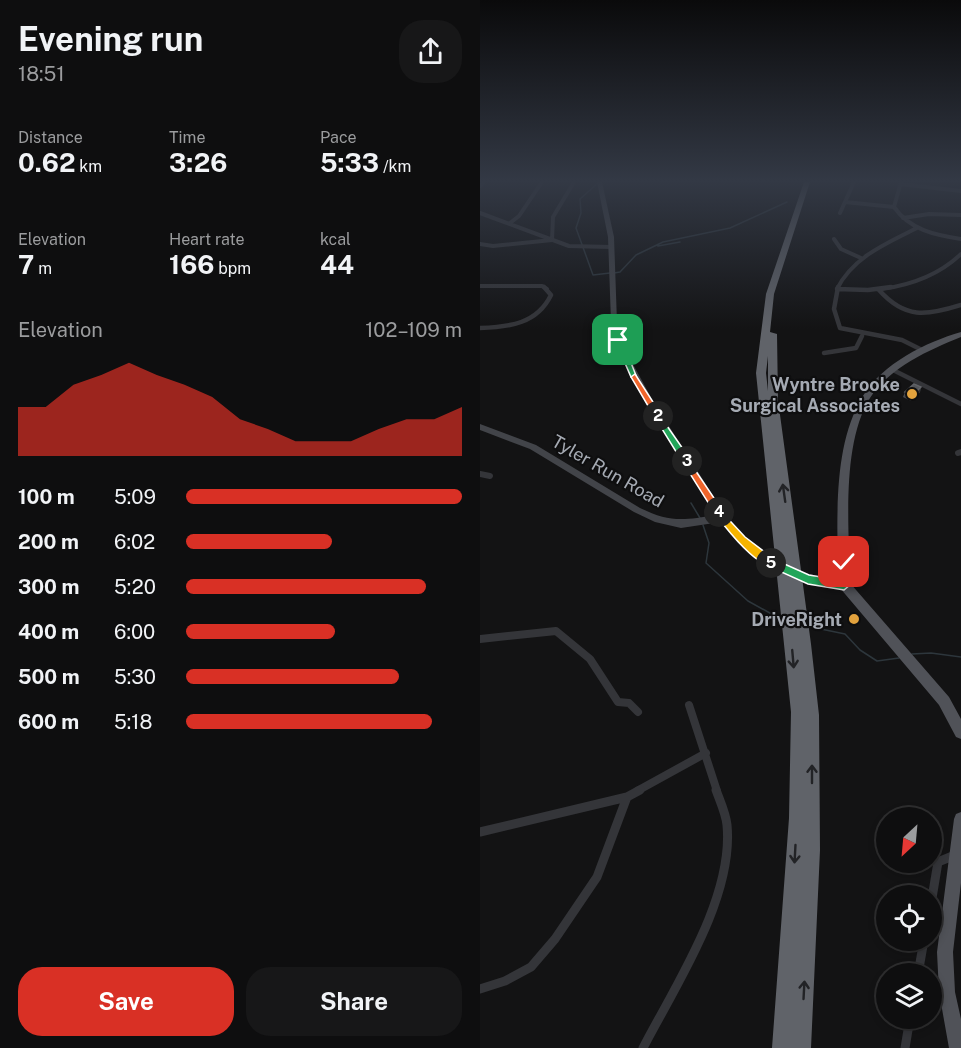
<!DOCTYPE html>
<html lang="en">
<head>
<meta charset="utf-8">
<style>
  body { margin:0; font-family:"Public Sans",sans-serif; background:#171718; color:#f1f3f6; height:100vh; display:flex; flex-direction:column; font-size:22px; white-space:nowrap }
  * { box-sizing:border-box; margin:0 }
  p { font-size:20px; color:#9b9c9e }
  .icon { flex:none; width:33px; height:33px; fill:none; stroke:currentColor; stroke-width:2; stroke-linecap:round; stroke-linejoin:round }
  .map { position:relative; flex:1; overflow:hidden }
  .drawer { display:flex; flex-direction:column; background:#0e0e0f; width:480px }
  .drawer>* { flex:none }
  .needle { width:39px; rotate:206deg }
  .fabs { position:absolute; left:396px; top:807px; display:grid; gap:12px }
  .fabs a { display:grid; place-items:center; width:66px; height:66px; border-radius:50%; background:#0e0e0f; box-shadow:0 3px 9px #0003,0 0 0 2px #2e2e2f; font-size:30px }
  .pin { position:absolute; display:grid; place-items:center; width:51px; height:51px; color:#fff; margin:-26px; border-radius:12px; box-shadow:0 3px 9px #0006 }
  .km { position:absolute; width:30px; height:30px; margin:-15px; border-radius:50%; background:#222; color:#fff; font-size:16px; line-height:30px; text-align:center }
  .round { display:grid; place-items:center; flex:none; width:63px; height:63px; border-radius:24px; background:#171718 }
  .head { display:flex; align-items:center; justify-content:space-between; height:102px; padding:0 18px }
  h1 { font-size:33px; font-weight:700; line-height:45px }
  .stats { display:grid; grid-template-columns:repeat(3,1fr); gap:9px; height:102px; padding:6px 18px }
  .stats div { display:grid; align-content:center }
  .stats b { font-size:26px; font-weight:700 }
  .stats small { font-size:16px; font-weight:400 }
  .stats p { font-size:16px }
  .chart { height:168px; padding:12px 18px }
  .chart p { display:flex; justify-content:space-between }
  .chart svg { width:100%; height:108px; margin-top:6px; fill:#d93025; opacity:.7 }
  .button { display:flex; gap:12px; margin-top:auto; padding:12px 18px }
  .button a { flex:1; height:69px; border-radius:24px; background:#d93025; color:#fff; font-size:24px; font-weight:700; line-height:69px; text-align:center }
  .button a+a { background:#171718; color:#f1f3f6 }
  ul { padding:0 18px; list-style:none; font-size:20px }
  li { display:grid; grid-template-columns:96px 72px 1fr; align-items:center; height:45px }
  li i { height:15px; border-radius:8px; background:#d93025 }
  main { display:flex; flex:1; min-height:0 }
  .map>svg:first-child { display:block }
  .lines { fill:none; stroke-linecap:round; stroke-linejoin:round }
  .stream { stroke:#2d363c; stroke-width:1.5 }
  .street-far4 { stroke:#343539; stroke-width:4 }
  .street-far3 { stroke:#343539; stroke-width:4.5 }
  .street-far2 { stroke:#343539; stroke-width:6 }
  .street-far1 { stroke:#343539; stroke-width:8 }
  .street { stroke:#343539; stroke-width:9 }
  .secondary { fill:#424449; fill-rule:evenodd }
  .primary { fill:#505258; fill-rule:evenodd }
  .highway { fill:#606369; fill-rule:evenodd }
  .wall { fill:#494a4f }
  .shaded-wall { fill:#2f3033 }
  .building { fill:#535559; stroke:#606267; stroke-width:1.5 }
  .oneway { stroke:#222326 }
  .split-1 { fill:#22a559; stroke:#fff; stroke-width:1.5 }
  .split-2 { fill:#f0652b; stroke:#fff; stroke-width:1.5 }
  .split-3 { fill:#22a559; stroke:#fff; stroke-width:1.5 }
  .split-4 { fill:#f0652b; stroke:#fff; stroke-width:1.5 }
  .split-5 { fill:#f5b400; stroke:#fff; stroke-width:1.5 }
  .split-6 { fill:#22a559; stroke:#fff; stroke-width:1.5 }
  .split-7 { fill:#f5b400; stroke:#fff; stroke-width:1.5 }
  .poi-dot { fill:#e2a23d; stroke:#0e0e0f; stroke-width:2 }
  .labels { text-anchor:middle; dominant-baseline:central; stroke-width:4.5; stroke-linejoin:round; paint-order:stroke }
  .poi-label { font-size:18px; font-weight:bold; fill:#a5aab3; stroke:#0e0e0f; text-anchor:end }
  .street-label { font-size:18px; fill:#a5aab3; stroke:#0e0e0f }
</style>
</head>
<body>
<main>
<section class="drawer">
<div class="head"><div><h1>Evening run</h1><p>18:51</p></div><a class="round"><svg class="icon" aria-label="share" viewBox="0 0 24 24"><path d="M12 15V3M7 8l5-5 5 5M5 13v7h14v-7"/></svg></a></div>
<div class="stats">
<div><p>Distance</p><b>0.62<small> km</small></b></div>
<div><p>Time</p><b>3:26</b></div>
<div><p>Pace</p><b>5:33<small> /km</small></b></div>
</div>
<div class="stats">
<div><p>Elevation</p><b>7<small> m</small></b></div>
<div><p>Heart rate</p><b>166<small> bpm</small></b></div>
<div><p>kcal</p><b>44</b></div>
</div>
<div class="chart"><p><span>Elevation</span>102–109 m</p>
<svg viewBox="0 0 160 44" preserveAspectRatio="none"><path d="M0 44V24L10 24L20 15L30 11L40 6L50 11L60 15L70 20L80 29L90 33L100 38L110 38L120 38L130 33L140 29L150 29L160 24V44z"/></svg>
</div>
<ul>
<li><b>100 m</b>5:09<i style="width:100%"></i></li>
<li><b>200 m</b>6:02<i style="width:53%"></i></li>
<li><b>300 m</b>5:20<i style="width:87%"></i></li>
<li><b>400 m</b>6:00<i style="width:54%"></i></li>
<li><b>500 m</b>5:30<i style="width:77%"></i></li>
<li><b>600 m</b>5:18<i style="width:89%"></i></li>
</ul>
<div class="button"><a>Save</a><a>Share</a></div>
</section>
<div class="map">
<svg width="481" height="1048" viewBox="0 0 481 1048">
  <rect width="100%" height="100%" fill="#131314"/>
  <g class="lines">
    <path class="stream" d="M118,183L100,199L101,213L96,228L113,275L130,273
      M178,246L200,242
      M134,273L140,272L156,255L183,242L250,228L307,202
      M211,503L220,518
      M223,525L229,543L226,563L268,601L297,617
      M336,628L365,634L380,650L397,661L419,658
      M432,654L451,653L481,657"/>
    <path class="street-far4" d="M421,182L414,207C430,230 455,235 481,239
      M420,184L481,191
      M0,186L4,182
      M365,202L414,207
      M0,213L89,246L131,247
      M360,213L374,182
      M423,218L449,214L481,215
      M30,223L39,216L62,182
      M354,239L361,249L381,258
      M0,244L13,246L72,240L73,217L94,182
      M0,286H62L67,289
      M357,289C373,257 407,243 437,228
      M402,289C431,285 459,275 481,254"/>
    <path class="street-far3" d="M358,287L354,309L360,328L422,340L442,350
      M357,289L388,290L411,287
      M399,290C425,319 446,316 481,305
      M0,328C29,327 57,324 71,295L64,287
      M344,353L376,348L382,336
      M415,371L481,404"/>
    <path class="street-far2" d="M478,453L481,452
      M0,474L10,476"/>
    <path class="street-far1" d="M0,639L76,631L110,659L138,702L149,703L158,712
      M209,705L237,791
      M157,791L226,753"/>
    <path class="street" d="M0,832L147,797L160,790
      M452,898L458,862L475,855
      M438,974L444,940
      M0,989L25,981L51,967L75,939L117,877L147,797
      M163,1048C195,986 254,898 247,825C246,814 240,801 236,790
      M425,1048L430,1018"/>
    <path class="secondary" d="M117,182H122L134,237L137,322L148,355L173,401L246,516L264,537L303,565L319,572L367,582L369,585L367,588L364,589L318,580L297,571L258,543L241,522L201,528L175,522L154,512L50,449L0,430V424L56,445L160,508C191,523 203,520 237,515L165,401L140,355L131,322L128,237Z"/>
    <path class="primary" d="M481,332V337C449,350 410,367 390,398C361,445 369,529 370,583L469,697L481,719V739L476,737L459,705L360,588L358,585C358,526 351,448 383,396C402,364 446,342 481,332Z
      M481,812V883L473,952L475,992L481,1019V1048H469L459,992L457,952L474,819L476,814Z"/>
    <path class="highway" d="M324,182H330L294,294L290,332L297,334L298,400L331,644L339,715L340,850L331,1048H292L309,818L311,712L276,373L286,294ZM288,356V391L286,373Z"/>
  </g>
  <path class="wall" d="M441,387L440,392L431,401L423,397L425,392Z"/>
  <path class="shaded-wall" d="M441,387L440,392L431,401L433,395Z"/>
  <path class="building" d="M434,384L441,387L433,395L425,392Z"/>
  <defs><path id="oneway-shaft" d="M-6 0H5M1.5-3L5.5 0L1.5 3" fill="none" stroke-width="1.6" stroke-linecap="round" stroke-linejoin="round" transform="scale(1.5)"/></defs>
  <g class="oneway">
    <use href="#oneway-shaft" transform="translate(304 493) rotate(-98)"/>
    <use href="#oneway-shaft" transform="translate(313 659) rotate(85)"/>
    <use href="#oneway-shaft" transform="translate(332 774) rotate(-90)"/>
    <use href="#oneway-shaft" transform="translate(315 854) rotate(93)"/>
    <use href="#oneway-shaft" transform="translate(324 990) rotate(-87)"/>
  </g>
  <linearGradient id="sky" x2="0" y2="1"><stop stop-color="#0a0a0b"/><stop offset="0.55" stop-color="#333945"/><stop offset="1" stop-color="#333945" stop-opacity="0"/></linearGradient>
  <rect width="481" height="329" fill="url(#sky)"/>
  <path class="split-1" d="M138,338L142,340L157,378L151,377L135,340Z"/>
  <path class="split-2" d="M155,374L182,416L181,418L174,416L151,377Z"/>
  <path class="split-3" d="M178,413L210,459V463H203L174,416Z"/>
  <path class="split-4" d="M207,458L242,510V515H236L202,461Z"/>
  <path class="split-5" d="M239,509L265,537L295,560V566C277,569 246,528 236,515L234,512Z"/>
  <path class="split-6" d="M291,558L329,575L359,580L364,574L369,578L370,585L364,590L328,584L288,566L286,563Z"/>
  <path class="split-7" d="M364,558L369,562V578L364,582L359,578V562Z"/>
  <g class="poi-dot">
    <circle cx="432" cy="394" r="6"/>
    <circle cx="374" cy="619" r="6"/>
  </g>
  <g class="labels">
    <g class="poi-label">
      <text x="420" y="384">Wyntre Brooke<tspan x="420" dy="21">Surgical Associates</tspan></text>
      <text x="362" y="619">DriveRight</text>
    </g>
    <g class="street-label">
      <text transform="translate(128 471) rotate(30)">Tyler Run Road</text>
    </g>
  </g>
</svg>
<div class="fabs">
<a><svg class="needle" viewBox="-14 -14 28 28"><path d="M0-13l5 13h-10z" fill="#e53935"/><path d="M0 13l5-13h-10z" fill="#9b9c9e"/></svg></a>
<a><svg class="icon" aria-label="locate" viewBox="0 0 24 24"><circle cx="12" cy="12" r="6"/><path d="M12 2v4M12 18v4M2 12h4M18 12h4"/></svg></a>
<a><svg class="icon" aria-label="layers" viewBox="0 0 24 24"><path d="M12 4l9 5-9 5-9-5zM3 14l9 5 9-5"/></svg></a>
</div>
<div class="pin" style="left:138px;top:340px;background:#1e9e55"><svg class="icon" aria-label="arrive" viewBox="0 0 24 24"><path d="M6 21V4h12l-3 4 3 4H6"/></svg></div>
<div class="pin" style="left:364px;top:562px;background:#d93025"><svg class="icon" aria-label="check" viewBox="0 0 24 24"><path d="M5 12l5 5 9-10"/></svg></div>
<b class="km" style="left:178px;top:416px">2</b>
<b class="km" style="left:207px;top:461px">3</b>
<b class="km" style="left:239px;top:512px">4</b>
<b class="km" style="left:291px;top:563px">5</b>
</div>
</main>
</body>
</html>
